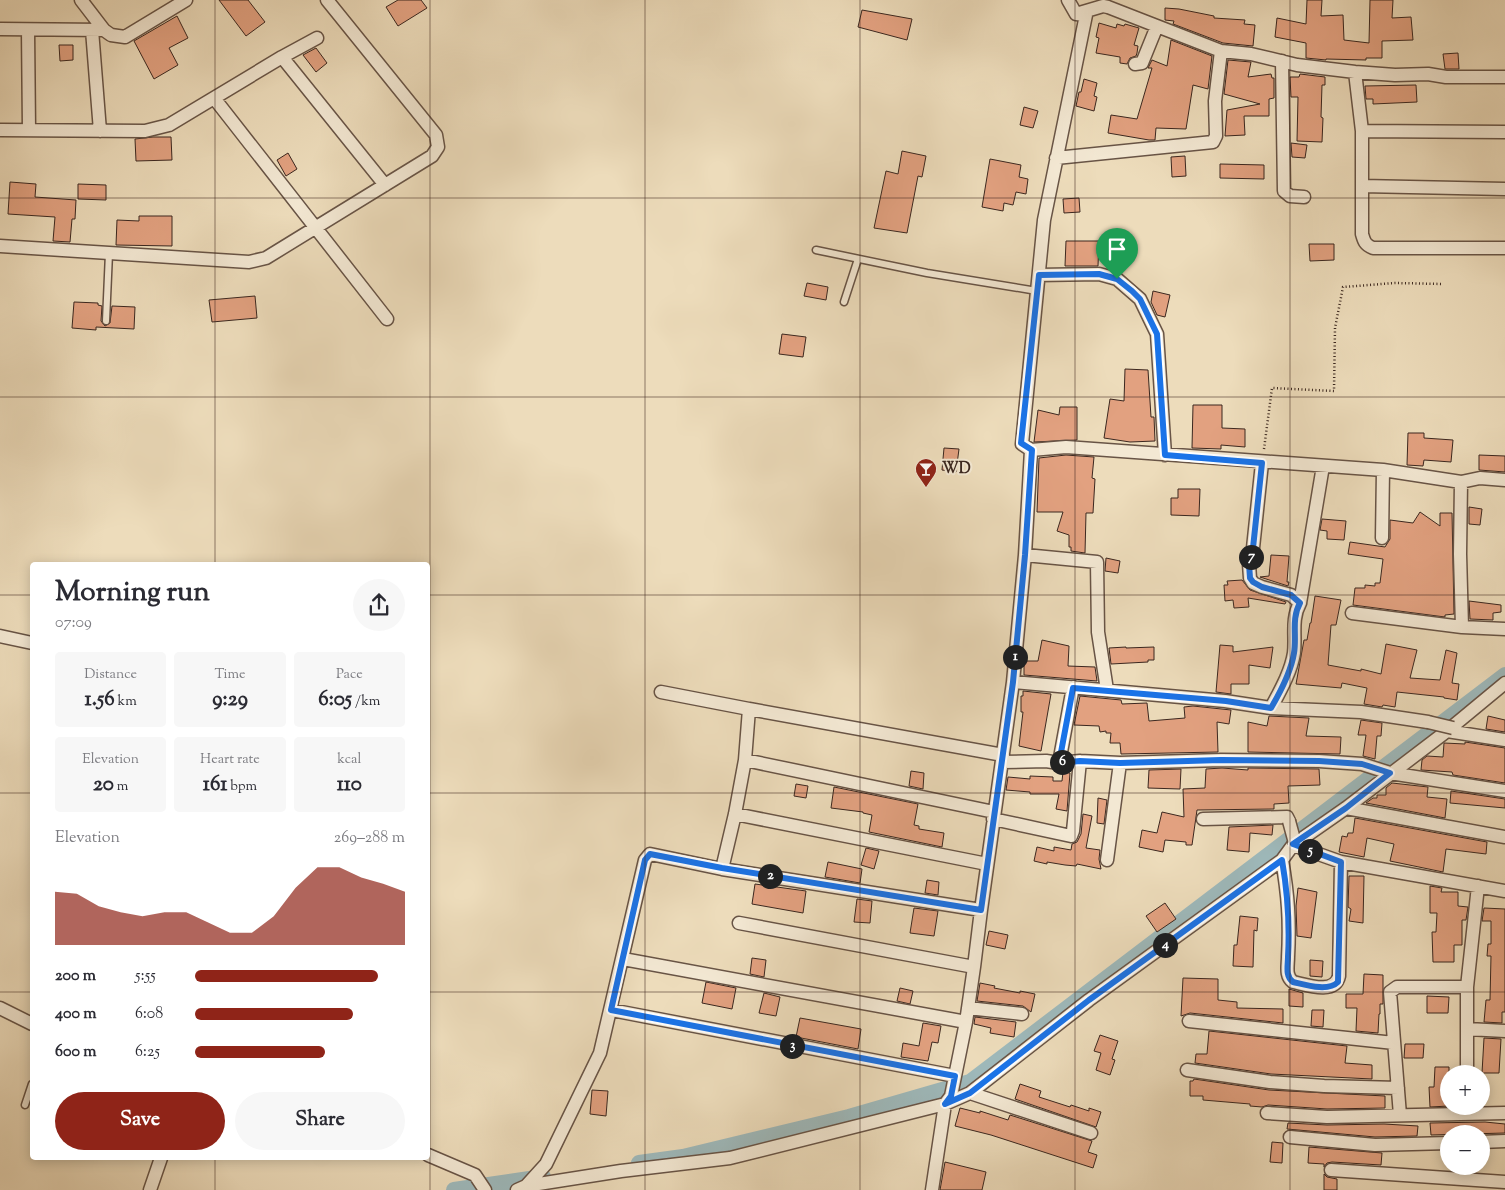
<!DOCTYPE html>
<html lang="en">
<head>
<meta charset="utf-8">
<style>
  body { margin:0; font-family:"Sorts Mill Goudy",serif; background:#f7f7f7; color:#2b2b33; height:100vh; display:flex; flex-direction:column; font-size:19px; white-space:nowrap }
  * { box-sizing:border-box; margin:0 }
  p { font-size:16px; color:#7c7c81 }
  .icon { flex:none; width:28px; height:28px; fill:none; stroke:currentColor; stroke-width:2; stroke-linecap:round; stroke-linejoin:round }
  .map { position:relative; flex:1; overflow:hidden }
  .details { position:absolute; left:30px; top:562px; width:400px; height:598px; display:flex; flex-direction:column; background:#fff; border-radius:5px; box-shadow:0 2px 12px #0003 }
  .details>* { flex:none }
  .buttons { position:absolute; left:1440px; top:1065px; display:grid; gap:10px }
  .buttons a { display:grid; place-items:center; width:50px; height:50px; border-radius:50%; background:#fff; box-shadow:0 2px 12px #0003; font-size:25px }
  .pin { position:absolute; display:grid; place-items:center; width:42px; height:42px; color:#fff; margin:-51px -21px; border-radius:50% 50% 50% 0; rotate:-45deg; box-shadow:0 0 5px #0007 }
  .pin .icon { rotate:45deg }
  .km { position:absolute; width:25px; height:25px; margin:-12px; border-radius:50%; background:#222; color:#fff; font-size:14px; line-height:25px; text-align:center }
  .round { display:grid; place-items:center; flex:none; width:52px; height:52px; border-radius:26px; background:#f7f7f7 }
  .headline { display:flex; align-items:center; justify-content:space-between; height:85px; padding:0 25px }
  h1 { font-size:28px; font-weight:700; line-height:38px }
  .metrics { display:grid; grid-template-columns:repeat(3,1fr); gap:8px; height:85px; padding:5px 25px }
  .metrics div { display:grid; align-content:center; border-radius:5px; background:#f7f7f7; text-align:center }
  .metrics b { font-size:21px; font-weight:700 }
  .metrics small { font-size:14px; font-weight:400 }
  .metrics p { font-size:14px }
  .chart { height:140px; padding:10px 25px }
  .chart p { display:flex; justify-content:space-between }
  .chart svg { width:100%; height:90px; margin-top:5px; fill:#8f2418; opacity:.7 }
  .primary-button { display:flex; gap:10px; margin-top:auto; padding:10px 25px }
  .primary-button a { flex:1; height:58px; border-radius:30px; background:#8f2418; color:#fff; font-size:20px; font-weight:700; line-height:58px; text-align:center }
  .primary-button a+a { background:#f7f7f7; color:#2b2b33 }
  ul { padding:0 25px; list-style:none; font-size:16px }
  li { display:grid; grid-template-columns:80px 60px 1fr; align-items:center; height:38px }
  li i { height:12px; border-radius:6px; background:#8f2418 }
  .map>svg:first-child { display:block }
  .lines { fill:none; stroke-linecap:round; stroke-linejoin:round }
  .canal { stroke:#9eb9bb; stroke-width:16 }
  .building { fill:#e2a180; stroke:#3b271f }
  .service-casing { stroke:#685446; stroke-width:9 }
  .minor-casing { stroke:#685446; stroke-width:15 }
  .path { stroke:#3b271f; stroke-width:2.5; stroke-dasharray:1 2.5; stroke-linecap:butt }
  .service { stroke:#f3e8d3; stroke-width:6 }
  .minor { stroke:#f3e8d3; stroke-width:12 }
  .minor-bridge-casing { stroke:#685446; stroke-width:15; stroke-linecap:butt }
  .minor-bridge { stroke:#f3e8d3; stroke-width:12 }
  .route-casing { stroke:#fff; stroke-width:10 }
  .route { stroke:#1a73e8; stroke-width:6 }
  .grid { fill:none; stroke:#3b271f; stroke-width:1; stroke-opacity:0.55 }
  .labels { text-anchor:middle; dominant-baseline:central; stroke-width:4; stroke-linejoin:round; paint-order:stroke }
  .poi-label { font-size:15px; font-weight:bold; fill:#3b271f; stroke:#f3e8d3; text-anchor:start }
</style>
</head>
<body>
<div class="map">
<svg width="1505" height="1190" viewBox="0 0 1505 1190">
  <rect width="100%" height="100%" fill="#eddcbb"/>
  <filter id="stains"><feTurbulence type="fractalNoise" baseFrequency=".004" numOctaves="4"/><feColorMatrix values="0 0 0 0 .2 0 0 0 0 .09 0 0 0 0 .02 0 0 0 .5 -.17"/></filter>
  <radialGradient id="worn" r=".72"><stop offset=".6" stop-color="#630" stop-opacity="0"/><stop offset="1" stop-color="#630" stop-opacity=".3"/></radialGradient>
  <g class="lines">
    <path class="canal" d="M639,1163L683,1157L849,1117L970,1082L1505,675
      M454,1190L543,1177"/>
  </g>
  <path class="building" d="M219,0H248L265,22L246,36Z
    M398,0H421L427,8L398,26L386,7Z
    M1307,0H1322L1321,16L1343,15L1344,40L1369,43L1370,0H1393L1392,18L1411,17L1413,40L1382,41V58H1366V60L1326,59V60L1306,58V43L1275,37L1277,18L1306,24Z
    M1165,8L1179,9L1214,16V18L1245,20L1244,24L1255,25L1253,46L1223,43L1173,24L1174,21L1165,20Z
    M862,10L912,19L907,40L858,27Z
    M177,16L188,38L169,48L178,65L154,79L134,41Z
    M1099,23L1116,28L1117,24L1124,26L1125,24L1139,28L1134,45L1138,46L1137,53L1136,56L1130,58L1127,64L1120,63V57L1096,53L1099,38L1096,37Z
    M1171,40L1212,56L1208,89L1193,85L1186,129L1156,128L1155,140H1149L1108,133L1111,115L1137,119L1152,68H1148L1152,60L1167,66Z
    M59,45H73V60L60,61Z
    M316,48L327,63L316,72L303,55Z
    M1458,53L1459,69H1445L1443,54Z
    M1228,60L1251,62L1248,77L1271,74L1272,78H1274V98L1269,99V116H1244L1245,135L1225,136L1227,110L1260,104L1224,94Z
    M1300,74L1325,77V85H1322L1321,117L1323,118L1322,142L1297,141L1298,97H1291L1290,77H1299Z
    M1084,79L1097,83L1094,96L1097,97L1094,111L1076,106L1079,92H1081Z
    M1416,85L1417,102L1373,104V99H1366L1365,86Z
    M1024,107L1038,111L1033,128L1020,125Z
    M153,137H171L172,160L136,161L135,139Z
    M1291,143L1307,145L1305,158L1292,157Z
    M902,151L926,156L922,177L918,176L907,233L874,228L886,171L898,174Z
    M288,153L297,169L286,176L277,160Z
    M1185,156L1186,176L1172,177L1171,157Z
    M990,159L1021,165L1019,177L1028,179L1026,194L1016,192L1013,205L1004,203L1003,211L982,207Z
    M1220,164L1264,165V179L1220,178Z
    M10,182L36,184L35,197L76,200L75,219H72L70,242L53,241L55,217L8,214Z
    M78,184L106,185V200L78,199Z
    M1079,198L1080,212L1064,213L1063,199Z
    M139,216H172V246L116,245L117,220L139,221Z
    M1066,241H1099L1098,266H1065Z
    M1309,244H1334V260L1310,261Z
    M807,283L828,287L826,300L804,296Z
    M1153,291L1170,295L1165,317L1157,315L1151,302Z
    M255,296L257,318L212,322L209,300Z
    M74,302L98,303V305L102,306L101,321L105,326L110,323L112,306L135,307L134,329L96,327V330L72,328Z
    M782,334L806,337L803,357L779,354Z
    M1125,369L1148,370L1151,417H1154L1155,441L1130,442L1104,438L1110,399L1124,401Z
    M1193,405H1222V428L1245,429V447L1221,445V449L1192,448Z
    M1060,407H1077V440L1034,442L1038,410L1059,415Z
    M1408,433H1424V438L1453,440L1451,462L1424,460L1423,466L1407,465Z
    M944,448L959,449L956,472L942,470Z
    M1066,455L1094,457L1092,478L1095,479L1093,513H1086L1085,553L1071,551V547H1069V535L1057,531L1063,512H1037L1039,458Z
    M1479,455L1505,456V472L1479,470Z
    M1178,489H1200L1199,516L1171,515V498H1178Z
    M1469,507L1482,509L1480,525L1469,524Z
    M1420,512L1440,526V513H1452L1454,614L1445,615V617L1353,605L1355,588H1365V585L1375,586V583H1380L1383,559L1348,554L1350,542L1385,547L1390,539V520L1413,523Z
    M1322,519L1346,521L1344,540L1327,539V531L1320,530Z
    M1271,555L1289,556L1287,582H1289L1288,586L1260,577L1269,576Z
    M1106,558L1120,561L1118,573L1105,571Z
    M1242,580L1250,590L1286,602L1285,604L1248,598L1249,607L1234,608L1233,600L1225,601L1224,585H1228L1227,581Z
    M1315,596L1341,600L1336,625H1331L1328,665L1361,671V669L1381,674L1386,644L1417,650L1410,678L1440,680L1446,650L1457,653L1452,683L1459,684L1457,700L1444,698V697L1397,692L1395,707L1383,705L1382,707L1364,704L1367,688L1342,683L1341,688L1296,684L1304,640H1307L1310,623H1311Z
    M1469,601L1501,605V612L1493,613V620L1470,619Z
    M1042,640L1069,646L1068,666L1095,667L1097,681L1024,675V661H1038Z
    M1220,645L1233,646V652L1273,647L1270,668L1249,665V684H1231V694L1216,692Z
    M1126,647V648L1154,647V660H1148V662L1111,664L1109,648Z
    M1023,691L1051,694L1041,751L1019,746L1023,712H1021V696H1023Z
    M1080,696L1121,700L1122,704L1147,703L1149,721L1185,718L1184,707L1193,706L1231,710L1229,724L1217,722L1218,752L1121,754L1120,743H1110L1111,733H1106V731L1100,732L1099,726L1074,725Z
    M1269,716L1309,718L1306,736L1341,737L1340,754L1248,752V722L1267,726Z
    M1488,716L1505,720V732L1486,729Z
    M1361,720L1382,723L1381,736H1377L1375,759L1363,756L1366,735H1358Z
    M1465,742L1505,748V783L1453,775L1452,772L1421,770L1422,760L1427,756L1443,757L1444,743L1465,744Z
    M1222,768L1248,770V768L1319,769L1320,785L1288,786L1289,803L1274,804V809L1197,810L1192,845H1186V842L1165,840L1163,852L1139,847L1142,830L1157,833L1162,812L1184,817L1183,789L1205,788L1206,769Z
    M1181,769L1180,789L1148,788L1149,770Z
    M911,771L924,773L923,789L909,786Z
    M1063,772L1070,773L1067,811L1056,809L1059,794H1030V792L1006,790L1008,777L1030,779V776L1053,777V781H1062Z
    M1392,783L1428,787L1427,797L1447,799L1445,818L1366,803L1373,798H1377V795H1386V788Z
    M796,784L808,786L806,798L794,796Z
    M834,787L918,804L914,825L919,826V829L944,833L942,847L869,832L872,815L863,813V812L831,808Z
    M1451,791L1505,799V808L1450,803Z
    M1098,798L1107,800L1104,824L1097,823Z
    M1083,814L1092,816L1086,848L1100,850L1099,859L1101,869L1077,864L1076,866L1065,865L1047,862V864L1034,861L1037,847L1054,851V847L1071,850L1072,844L1077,842L1081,834Z
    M1355,818L1487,842L1486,854L1446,849L1443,872L1390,861L1394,844L1367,838L1364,857L1339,852L1342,836L1347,837L1348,833H1353Z
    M1273,825L1272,835L1250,833L1249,852L1227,850L1229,827Z
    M866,848L879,851L874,869L861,865Z
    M828,862L862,869L860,883L825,877Z
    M1349,876H1364L1363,923L1349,921L1351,909L1348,907Z
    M927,880L939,882L938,895L925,893Z
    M755,884L806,891L803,913L752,904Z
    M1430,886L1442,888L1441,892H1458V906L1468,907L1466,920H1462V945H1454V962H1433L1432,932H1436L1437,913H1430Z
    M1298,888L1317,892L1311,938L1297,936L1296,906Z
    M857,899L872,901L870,923L854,922Z
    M1165,903L1176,919L1157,932L1146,916Z
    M914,908L938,911L934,936L910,933Z
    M1484,908L1505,909V1012H1502V1023L1484,1022L1486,1000H1490L1491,956H1487L1488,944H1491V921H1482Z
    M1240,916L1258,918L1257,931L1254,930L1253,967L1233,966L1234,945H1237Z
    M989,931L1008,935L1005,949L986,945Z
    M752,958L766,960L764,977L750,974Z
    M1310,960L1323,961L1322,977L1310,976Z
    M1364,974L1383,975V1004H1380V1014H1379L1378,1033L1356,1031L1357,1008H1346V994H1363Z
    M1183,978L1218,979V1000L1237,1002V1008L1283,1009V1023L1190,1013L1181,1016Z
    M706,982L736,988L732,1009L702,1003Z
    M980,983L995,986L994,988L1020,993V991L1035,994L1031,1012L1023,1006L977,1001Z
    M900,988L913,991L910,1004L897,1001Z
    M1289,989L1303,993V1007L1289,1006Z
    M764,993L780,997L776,1016L759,1013Z
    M1427,996L1449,997L1448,1013H1427Z
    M1312,1010H1324L1323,1027L1311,1026Z
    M975,1017L1016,1022L1014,1037L990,1033L991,1028L974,1024Z
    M800,1018L861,1029L858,1049L796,1037Z
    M923,1023L941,1026L938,1043L932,1042L928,1061L901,1057L903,1043L919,1046Z
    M1209,1031L1347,1046L1345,1063L1372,1065V1079L1271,1074L1195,1063L1196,1054H1207Z
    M1100,1035L1118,1041L1112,1059L1115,1060L1110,1075L1096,1070L1101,1053L1094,1051Z
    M1484,1038L1501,1039L1499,1073H1482Z
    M1405,1044H1424L1423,1058H1404Z
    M1435,1067H1449V1106L1430,1107L1429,1087H1434Z
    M1194,1079L1269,1090L1385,1096V1108L1327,1109L1268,1105L1262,1107L1250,1106V1104L1203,1100V1096H1190V1081H1193Z
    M1020,1084L1041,1091L1039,1097L1070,1107L1071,1105L1089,1111V1108L1101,1112L1096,1127L1015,1099Z
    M592,1090L608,1091L606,1116L590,1114Z
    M960,1108L980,1113V1111L1008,1120L1010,1115L1092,1141L1088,1152L1097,1155L1093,1168L991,1135L955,1126Z
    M1485,1122L1505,1124V1133L1431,1135L1430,1123Z
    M1288,1123L1327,1125L1384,1124L1418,1126L1417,1136L1375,1137L1287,1129Z
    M1272,1142L1283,1143L1282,1163L1270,1162Z
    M1309,1147L1382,1153L1381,1165L1332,1162L1327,1163L1324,1167V1164L1308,1163Z
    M945,1162L986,1172L982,1190H940Z
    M1324,1174L1327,1177L1337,1179V1190H1324Z"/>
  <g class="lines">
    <g class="service-casing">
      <path id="service" d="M816,250L927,273L1037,291
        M844,302L858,259
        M106,321L109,253
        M25,1105L32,1084"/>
    </g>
    <g class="minor-casing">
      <path id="minor" d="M81,0L104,30L111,35L125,37L186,0
        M1068,0L1076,14
        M1076,14L1086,15L1044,220L1022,444L1031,450L1066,447L1383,470L1461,482L1480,478L1505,480
        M1076,14L1103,6L1108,7L1221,51L1251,54L1297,65L1355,72L1395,75L1428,74L1446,77H1505
        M0,29L104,30
        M28,30L29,130
        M92,30L100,131
        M282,57L385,185
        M1282,61L1284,191L1290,196L1304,197
        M1135,64L1142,63L1157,26
        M1355,72L1362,131V234C1364,241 1365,245 1373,248H1505
        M214,98L387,319
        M0,130L145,131L169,125L282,57L317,38
        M1362,131L1505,132
        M1056,158L1213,142L1216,136L1215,101L1221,51
        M1362,186L1505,189
        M0,246L249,262L266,258L432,156L438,147L436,135L327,0
        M1039,275L1099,274L1117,279L1140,299L1157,334L1165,455
        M1262,463L1253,548L1249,564L1250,578L1253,583L1262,587L1291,595L1300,603C1291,619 1296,636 1294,653C1291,672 1280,691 1271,708
        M1461,482L1460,554L1462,627
        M1382,538L1383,470
        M1025,555L1097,562L1098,632L1107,690
        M1300,603L1323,466
        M1352,613L1462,627L1505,629
        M0,636L32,643
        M1013,682L1225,701L1271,708L1361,712L1428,722
        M661,692L749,709
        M1451,729L1447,731L1505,740
        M745,760L994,812
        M1002,762L1046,761L1059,763L1080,761L1120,763L1221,760L1319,761L1362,764L1390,773L1505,791
        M1059,763L1073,687
        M1346,808L1505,837
        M735,814L987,864
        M993,819L1071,836L1073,831L1080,761
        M1203,819L1287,817L1289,821
        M1293,845L1341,862L1505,891
        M1107,860L1120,763
        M1282,860C1288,895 1290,921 1288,957C1288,966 1285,976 1293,982C1307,985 1335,995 1339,976L1341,862
        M722,869L735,814L745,760L749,709L1003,755
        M739,923L974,967
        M623,959L966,1022
        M0,1008L32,1024
        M968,1008L1022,1014
        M611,1010L955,1076
        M1189,1021L1394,1043
        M1468,1029L1505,1031
        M1187,1070L1270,1082L1324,1086L1398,1088
        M1467,1074V987L1478,886
        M970,1093L1091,1133
        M1267,1113L1327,1117L1505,1113
        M1400,1115L1390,992L1397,987H1467
        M1290,1137L1375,1145L1449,1143
        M1481,1142L1505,1141
        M428,1155L475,1175L485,1190
        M1331,1170L1505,1182
        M526,1186L546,1164L600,1053L645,860L650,854L722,869L981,910
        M150,1190L161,1158
        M517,1190L526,1186L621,1171L730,1158L945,1104L970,1093L979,1086L1089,1000L1282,860L1293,845L1346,808L1447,731L1505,683
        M932,1190L945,1104L951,1096L966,1022L974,967L981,910L1013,682L1025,555L1031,450"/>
    </g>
    <path class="path" d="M1264,449L1272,388L1334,391L1335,328L1343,287L1395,283L1443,284"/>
    <use href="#service" class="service"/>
    <use href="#minor" class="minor"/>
    <g class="minor-bridge-casing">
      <path id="minor-bridge" d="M1428,722L1453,728
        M1289,821L1295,843"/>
    </g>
    <use href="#minor-bridge" class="minor-bridge"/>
  </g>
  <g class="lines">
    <g class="route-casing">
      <path id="route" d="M1099,274L1117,279L1132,291L1140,299L1157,334L1165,455L1262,463L1253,548L1249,564L1250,578L1253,582L1262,587L1291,595L1300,603C1291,619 1297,636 1294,653C1291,672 1281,691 1271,708L1226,701L1073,688L1059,763L1080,761L1120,763L1221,760L1319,761L1362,764L1390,773L1346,808L1293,844L1341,862L1338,982C1328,992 1306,985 1293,982C1285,976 1288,966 1288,957C1290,922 1288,895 1282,860L1089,1000L970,1093L945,1104L951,1096L955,1076L611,1010L645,860L650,854L722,868L981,910L1013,682L1025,555L1032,450L1021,443L1039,275Z"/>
    </g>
    <use href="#route" class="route"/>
  </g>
  <path class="grid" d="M215,0V565M430,0V1190M645,0V1190M860,0V1190M1075,0V1190M1290,0V1190M0,198H1505M0,397H1505M0,595H32M428,595H1505M0,793H32M428,793H1505M0,992H32M428,992H1505M215,1158V1190"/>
  <defs>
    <g id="bar-pin" transform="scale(1.125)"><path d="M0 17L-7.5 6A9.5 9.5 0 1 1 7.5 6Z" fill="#8f2418" stroke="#f3e8d3"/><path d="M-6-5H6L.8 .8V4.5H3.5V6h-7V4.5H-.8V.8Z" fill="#fff"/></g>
  </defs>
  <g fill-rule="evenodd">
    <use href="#bar-pin" x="926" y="469"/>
  </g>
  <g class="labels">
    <g class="poi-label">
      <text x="942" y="469">WD</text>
    </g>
  </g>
  <rect width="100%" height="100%" filter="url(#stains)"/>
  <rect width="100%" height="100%" fill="url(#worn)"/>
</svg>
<div class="buttons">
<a>+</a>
<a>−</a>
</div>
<div class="pin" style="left:1117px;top:279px;background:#1e9e55"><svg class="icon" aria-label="arrive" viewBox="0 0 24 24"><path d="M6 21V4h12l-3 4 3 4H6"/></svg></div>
<b class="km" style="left:1015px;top:657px">1</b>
<b class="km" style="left:770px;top:876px">2</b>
<b class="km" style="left:792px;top:1046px">3</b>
<b class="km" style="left:1165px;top:945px">4</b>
<b class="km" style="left:1310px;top:851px">5</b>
<b class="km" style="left:1062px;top:762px">6</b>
<b class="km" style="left:1251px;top:557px">7</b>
<section class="details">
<div class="headline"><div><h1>Morning run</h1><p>07:09</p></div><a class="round"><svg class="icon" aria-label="share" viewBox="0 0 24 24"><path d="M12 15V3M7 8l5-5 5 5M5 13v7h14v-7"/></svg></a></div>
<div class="metrics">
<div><p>Distance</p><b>1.56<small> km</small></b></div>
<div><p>Time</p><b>9:29</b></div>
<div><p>Pace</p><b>6:05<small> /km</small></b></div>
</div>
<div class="metrics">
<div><p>Elevation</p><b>20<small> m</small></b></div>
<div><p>Heart rate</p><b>161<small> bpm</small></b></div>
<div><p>kcal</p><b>110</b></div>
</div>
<div class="chart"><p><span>Elevation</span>269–288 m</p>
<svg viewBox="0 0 160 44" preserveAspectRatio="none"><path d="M0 44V18L10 19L20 25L30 28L40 30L50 28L60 28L70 33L80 38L90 38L100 30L110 16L120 6L130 6L140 11L150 14L160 18V44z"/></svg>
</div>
<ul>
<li><b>200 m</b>5:55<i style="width:87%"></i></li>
<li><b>400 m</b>6:08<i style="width:75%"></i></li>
<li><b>600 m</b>6:25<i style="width:62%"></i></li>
</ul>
<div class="primary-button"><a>Save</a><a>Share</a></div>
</section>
</div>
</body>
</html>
